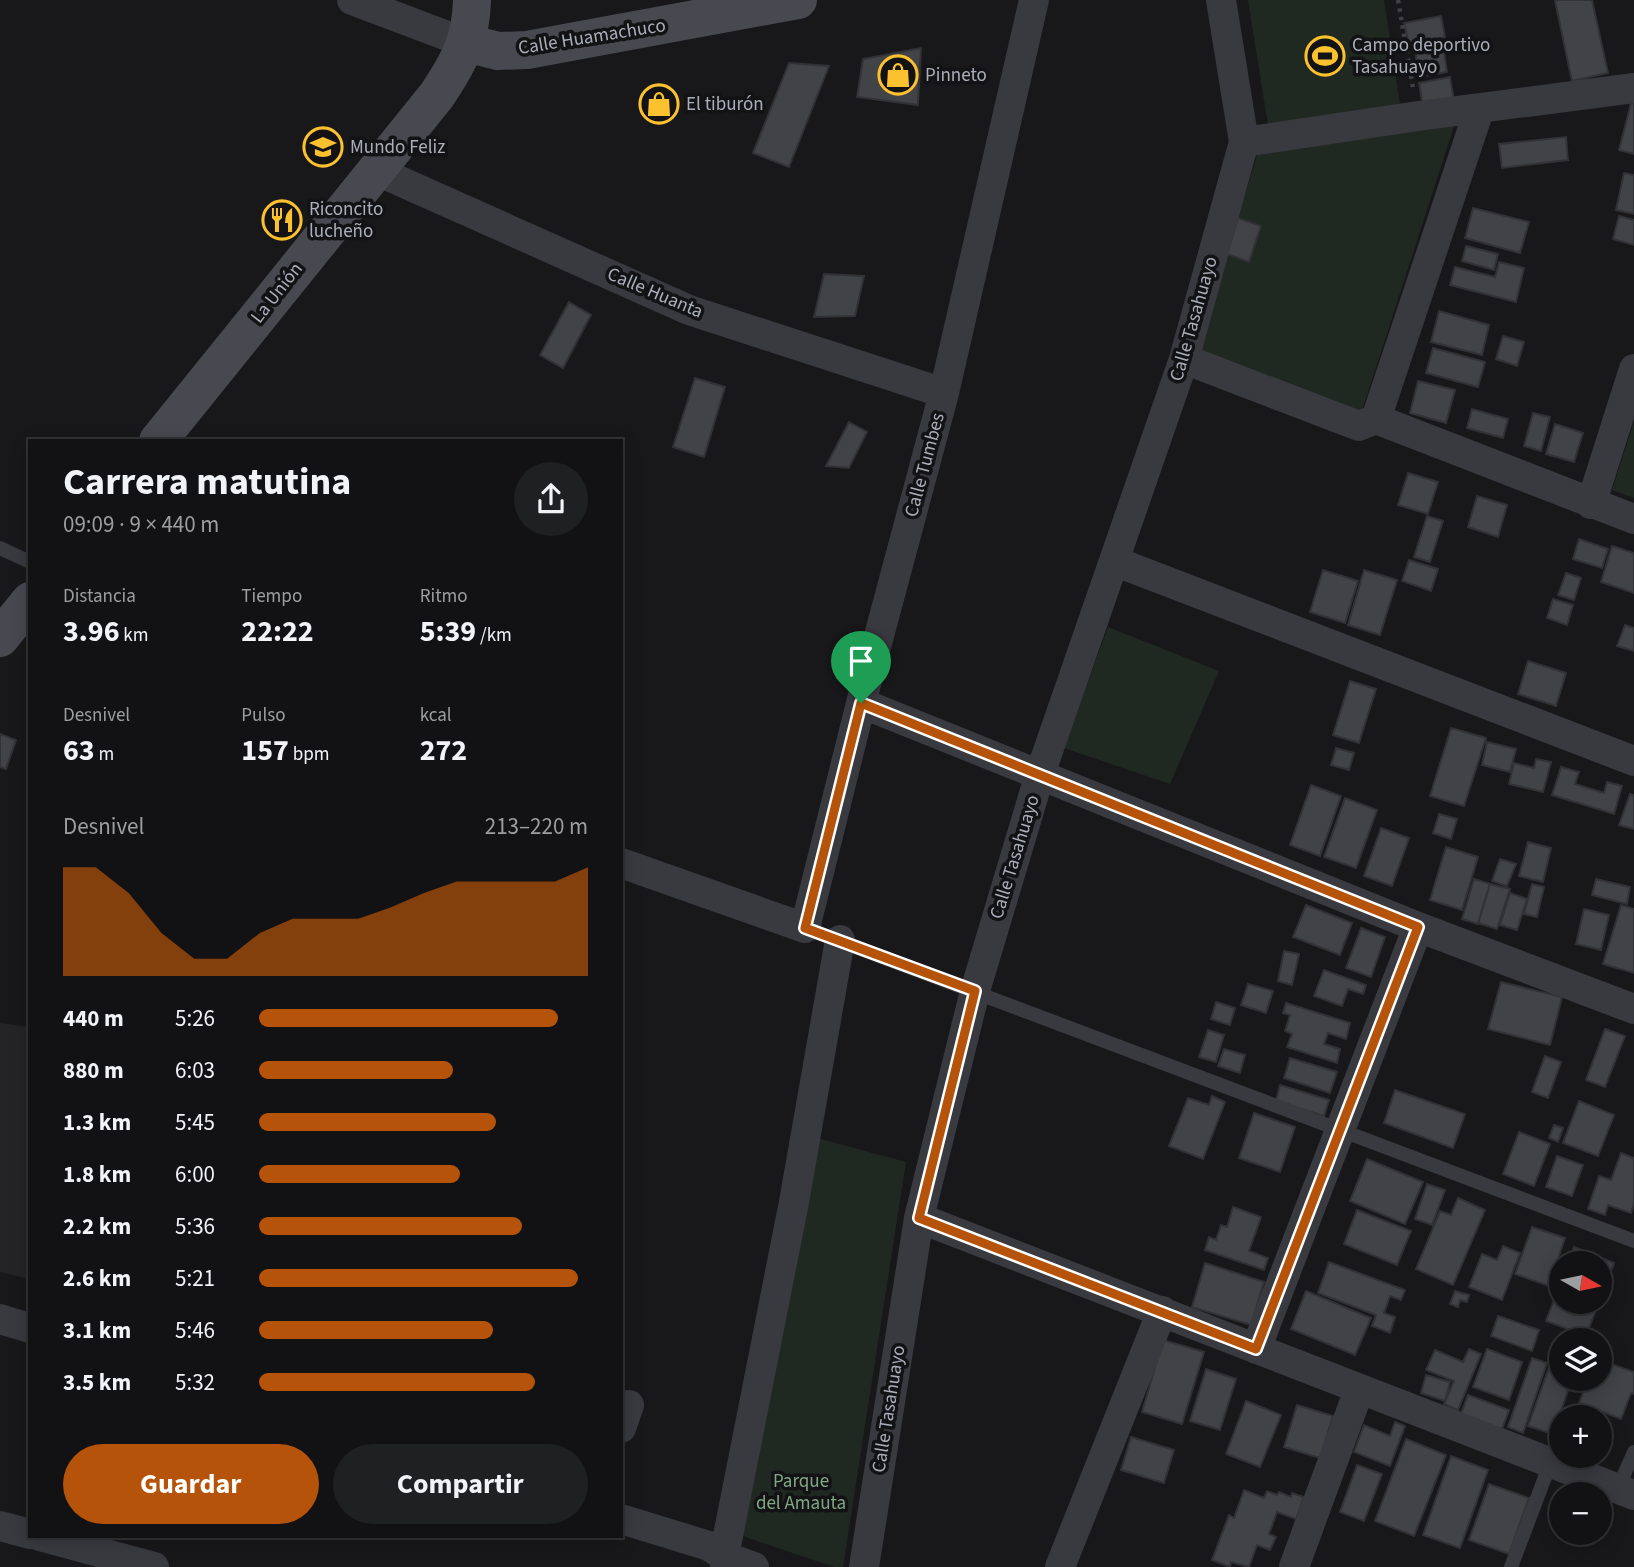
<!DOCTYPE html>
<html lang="es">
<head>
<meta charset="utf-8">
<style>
  body { margin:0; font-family:"Source Sans 3",sans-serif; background:#1f2022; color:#f1f3f6; height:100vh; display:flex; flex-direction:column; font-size:26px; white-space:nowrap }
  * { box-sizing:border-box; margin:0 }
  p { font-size:23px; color:#9c9ea0 }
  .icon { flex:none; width:38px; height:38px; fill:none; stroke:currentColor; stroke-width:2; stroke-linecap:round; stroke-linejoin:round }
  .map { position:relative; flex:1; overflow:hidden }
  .drawer { position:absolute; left:28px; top:439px; width:595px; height:1099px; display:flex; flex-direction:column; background:#121214; border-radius:0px; box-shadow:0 4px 18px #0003,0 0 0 2px #313234 }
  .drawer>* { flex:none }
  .needle { width:46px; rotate:99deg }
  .buttons { position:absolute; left:1549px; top:1251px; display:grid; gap:14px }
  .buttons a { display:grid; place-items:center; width:63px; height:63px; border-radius:50%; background:#121214; box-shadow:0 4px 18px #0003,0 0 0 2px #313234; font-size:35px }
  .pin { position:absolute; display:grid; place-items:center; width:60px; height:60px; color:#fff; margin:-72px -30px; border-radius:50% 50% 50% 0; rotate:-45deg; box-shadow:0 0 7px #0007 }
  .pin .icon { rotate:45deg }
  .round { display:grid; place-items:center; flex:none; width:74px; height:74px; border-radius:37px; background:#1f2022 }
  .headline { display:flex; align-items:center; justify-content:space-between; height:119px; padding:0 35px }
  h1 { font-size:38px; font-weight:700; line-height:52px }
  .metrics { display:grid; grid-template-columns:repeat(3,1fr); gap:10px; height:119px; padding:7px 35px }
  .metrics div { display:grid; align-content:center }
  .metrics b { font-size:30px; font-weight:700 }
  .metrics small { font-size:19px; font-weight:400 }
  .metrics p { font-size:19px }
  .chart { height:196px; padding:14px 35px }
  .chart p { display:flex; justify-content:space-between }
  .chart svg { width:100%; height:126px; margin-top:7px; fill:#b45309; opacity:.7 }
  .cta { display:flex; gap:14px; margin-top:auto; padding:14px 35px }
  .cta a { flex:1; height:80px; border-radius:42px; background:#b45309; color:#fff; font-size:28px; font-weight:700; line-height:80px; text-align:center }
  .cta a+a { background:#1f2022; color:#f1f3f6 }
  ul { padding:0 35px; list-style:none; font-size:23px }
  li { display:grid; grid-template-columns:112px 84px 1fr; align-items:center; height:52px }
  li i { height:18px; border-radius:9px; background:#b45309 }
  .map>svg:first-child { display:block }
  .built { fill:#242427 }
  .green { fill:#202921 }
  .building { fill:#424347; stroke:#323236; stroke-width:2 }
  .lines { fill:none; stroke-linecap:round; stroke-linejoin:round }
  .path { stroke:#3f4047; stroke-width:4.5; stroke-dasharray:3.5 5; stroke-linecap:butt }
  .lane { stroke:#393940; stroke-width:14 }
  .street { stroke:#393940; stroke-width:30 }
  .secondary { stroke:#474850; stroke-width:38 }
  .route-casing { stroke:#fff; stroke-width:14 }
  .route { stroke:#b45309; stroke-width:9 }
  .labels { text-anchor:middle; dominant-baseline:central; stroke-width:7; stroke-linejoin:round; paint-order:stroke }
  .street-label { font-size:19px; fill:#aaaebb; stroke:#131315 }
  .poi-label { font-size:19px; fill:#aaaebb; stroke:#131315; text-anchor:start }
  .park-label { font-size:19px; fill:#80a784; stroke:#131315 }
</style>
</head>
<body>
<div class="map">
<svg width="1634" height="1567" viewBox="0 0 1634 1567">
  <rect width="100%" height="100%" fill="#18181a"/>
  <path class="built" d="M0,1023L30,1027V1279L0,1272Z"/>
  <path class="green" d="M1248,0H1384L1401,111L1269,132Z
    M1456,120L1359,420L1196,356L1259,149Z
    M1634,422V498L1612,490Z
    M1108,627L1219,671L1170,784L1064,748Z
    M817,1138L906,1162L843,1567H834L740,1535Z"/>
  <path class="building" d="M1559,0H1592L1608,73L1572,81L1555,1Z
    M1441,16L1445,37L1409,45L1404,23Z
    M1443,45L1447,72L1419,77L1415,50Z
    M921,48L918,105L857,97L863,59Z
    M789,63L829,66L789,167L753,153Z
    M1450,77L1454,101L1423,107L1419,83Z
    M1631,103L1634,104V154L1619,150Z
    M1566,137L1568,160L1502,168L1499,144Z
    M1624,173L1634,175V214L1616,210Z
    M1473,208L1529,222L1520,253L1465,238Z
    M1619,216L1634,220V245L1613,239Z
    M1238,218L1261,226L1249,262L1227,254Z
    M1466,246L1498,254L1494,270L1462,261Z
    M1499,262L1524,268L1516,302L1450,285L1455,267L1495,277Z
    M824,274L864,276L855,316L814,317Z
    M569,302L591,315L563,368L540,355Z
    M1439,311L1489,325L1482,355L1431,342Z
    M1503,336L1524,342L1517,366L1496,359Z
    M1433,348L1485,362L1478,387L1426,373Z
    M695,378L725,387L704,457L673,447Z
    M1418,381L1455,390L1446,423L1410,413Z
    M1472,409L1508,419L1503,438L1467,428Z
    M1533,413L1550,417L1541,451L1524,446Z
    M849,422L867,432L849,468L826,466Z
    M1555,424L1583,433L1574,462L1546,454Z
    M1408,473L1438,482L1428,514L1398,505Z
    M1477,496L1507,505L1498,537L1468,527Z
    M1427,516L1443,521L1430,562L1414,557Z
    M1579,539L1608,549L1602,568L1573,559Z
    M1612,546L1634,553V593L1601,582Z
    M1409,560L1438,569L1431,591L1402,581Z
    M1323,570L1358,581L1345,623L1310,612Z
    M1364,570L1397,580L1380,635L1348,625Z
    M1566,573L1581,578L1574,600L1558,595Z
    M1553,599L1573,605L1567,625L1547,618Z
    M1625,625L1634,628V651L1617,646Z
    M1528,661L1566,673L1556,706L1518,694Z
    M1350,681L1376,689L1359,743L1333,735Z
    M1451,728L1486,738L1464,806L1430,796Z
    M0,734L16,740L6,769L0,767Z
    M1487,742L1516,749L1510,772L1482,765Z
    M1336,748L1354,753L1349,770L1331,765Z
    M1536,759L1551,762L1543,792L1509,784L1514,763L1534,768Z
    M1561,767L1579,772L1575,784L1604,793L1607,782L1622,786L1614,814L1552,795Z
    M1311,785L1341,796L1320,856L1290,845Z
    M1630,794L1634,795V829L1619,825Z
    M1345,798L1377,810L1356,868L1324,857Z
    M1439,814L1457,819L1451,839L1433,833Z
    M1381,828L1409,838L1392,886L1364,876Z
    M1528,842L1551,848L1543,882L1519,876Z
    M1446,847L1478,857L1462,910L1430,900Z
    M1500,859L1516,864L1507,886L1492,881Z
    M1474,879L1490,884L1478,924L1462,919Z
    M1596,879L1630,887L1627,904L1592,895Z
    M1490,884L1510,889L1497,929L1478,923Z
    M1532,884L1544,887L1537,917L1524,914Z
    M1510,893L1527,899L1517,930L1500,925Z
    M1306,905L1352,923L1340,955L1293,937Z
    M1621,905L1634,909V973L1603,964Z
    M1584,909L1609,915L1601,950L1576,944Z
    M1361,928L1385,937L1371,977L1346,968Z
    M1284,951L1299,954L1292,985L1278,981Z
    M1324,970L1366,985L1363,994L1348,989L1342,1006L1314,996Z
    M1501,982L1562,997L1550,1045L1488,1029Z
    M1248,984L1273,991L1266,1013L1241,1005Z
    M1216,1002L1235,1008L1230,1025L1211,1019Z
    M1286,1003L1350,1023L1346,1039L1328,1033L1324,1044L1340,1049L1337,1063L1287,1047L1292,1034L1285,1031L1290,1015L1283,1013Z
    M1605,1029L1625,1036L1605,1087L1586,1080Z
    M1208,1030L1224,1035L1216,1062L1199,1057Z
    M1224,1049L1245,1055L1240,1073L1218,1066Z
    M1545,1056L1561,1062L1548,1098L1532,1092Z
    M1290,1058L1337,1072L1330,1093L1284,1078Z
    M1280,1085L1329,1100L1324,1116L1276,1101Z
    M1395,1090L1465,1114L1453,1148L1384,1123Z
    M1212,1096L1225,1102L1203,1159L1169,1146L1188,1098L1209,1105Z
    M1579,1101L1614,1115L1598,1156L1563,1143Z
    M1254,1113L1295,1127L1280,1172L1239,1158Z
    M1554,1125L1563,1128L1558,1142L1549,1138Z
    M1519,1132L1550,1144L1534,1186L1503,1174Z
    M1621,1153L1634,1158V1204L1631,1213L1608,1205L1605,1215L1588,1209L1599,1176L1611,1180Z
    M1557,1156L1583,1165L1572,1196L1546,1187Z
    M1367,1159L1423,1182L1405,1224L1350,1201Z
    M1427,1184L1445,1190L1432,1225L1415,1219Z
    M1458,1198L1485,1210L1453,1285L1416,1269L1440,1211L1451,1215Z
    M1233,1207L1261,1217L1249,1251L1268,1258L1264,1270L1205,1250L1209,1237L1216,1240L1221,1225L1227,1227Z
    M1357,1210L1411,1231L1397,1265L1344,1244Z
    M1532,1227L1565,1238L1549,1286L1515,1274Z
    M1503,1246L1520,1253L1502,1300L1469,1287L1482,1254L1497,1260Z
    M1574,1247L1614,1263L1600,1301V1264H1568Z
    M1329,1262L1405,1290L1401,1300L1390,1296L1384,1313L1395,1317L1390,1333L1372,1326L1376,1315L1318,1293Z
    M1205,1263L1264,1282L1251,1325L1192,1307Z
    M1561,1281V1302H1599L1586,1336L1546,1321Z
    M1306,1291L1371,1318L1355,1355L1291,1329Z
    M1455,1291L1469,1295L1467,1302L1460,1300L1458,1307L1450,1304Z
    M1498,1316L1539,1330L1532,1351L1491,1336Z
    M1163,1340L1204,1352L1182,1424L1142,1412Z
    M1469,1349L1481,1354L1458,1410L1444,1404L1454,1381L1426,1370L1435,1350L1463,1362Z
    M1487,1349L1522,1362L1509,1400L1473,1387Z
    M1532,1358L1547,1363L1523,1433L1508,1427Z
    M1600,1360L1634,1372V1394L1631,1393L1621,1419L1579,1403L1588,1379H1600Z
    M1551,1362L1561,1365V1379H1572L1553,1434L1528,1426Z
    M1206,1369L1236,1379L1220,1430L1190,1421Z
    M1426,1375L1450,1382L1445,1401L1421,1393Z
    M1468,1395L1509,1410L1502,1429L1461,1414Z
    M1246,1401L1281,1415L1260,1467L1226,1454Z
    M1297,1405L1333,1416L1320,1458L1284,1447Z
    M1395,1422L1405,1426L1390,1466L1354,1452L1364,1425L1390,1436Z
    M1131,1437L1174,1450L1164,1483L1121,1470Z
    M1406,1439L1446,1455L1414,1536L1375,1521Z
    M1451,1456L1488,1470L1460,1548L1423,1535Z
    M1357,1465L1382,1474L1364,1521L1340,1512Z
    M1489,1484L1529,1498L1509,1554L1469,1540Z
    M1244,1490L1264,1498L1267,1491L1277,1495L1279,1492L1291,1497L1292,1493L1304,1497L1296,1519L1277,1512L1269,1534L1276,1537L1270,1550L1257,1545L1249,1567L1231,1562L1230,1567L1212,1560L1229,1515L1234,1518Z
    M1561,1509V1531L1554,1529Z"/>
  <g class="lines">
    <path class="path" d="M1398,0L1413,88"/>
    <path class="lane" d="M0,548L30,562
      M805,928L1634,1241
      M1618,1488L1634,1452
      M1511,1567L1550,1464"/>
    <path class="street" d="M352,0L466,43
      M1244,142L1418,116L1634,88
      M375,170L689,310L944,393
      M1184,359L1359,426L1376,419L1634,519
      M1376,419L1479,110
      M1591,504L1634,369
      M1114,561L1634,761
      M861,703L1418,927L1634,1009
      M621,863L805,928L861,703L944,393L1034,0
      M919,1218L1634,1495
      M0,1319L30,1328
      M1256,1349L1418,927
      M621,1428L629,1405
      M621,1519L709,1546L724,1556L754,1567
      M0,1526L30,1534
      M40,1536L154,1567
      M725,1567L724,1556L794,1202L840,940
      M864,1567L919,1218L975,991L1040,774L1184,359L1244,142L1221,0
      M1060,1567L1162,1311
      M1294,1567L1359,1390"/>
    <path class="secondary" d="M466,43L498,51L527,50L798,0
      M158,441L437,95C459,62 471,40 472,0
      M0,638L30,601"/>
  </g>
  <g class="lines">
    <g class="route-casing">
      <path id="route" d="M861,703L1418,927L1256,1349L919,1218L975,991L805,928Z"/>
    </g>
    <use href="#route" class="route"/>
  </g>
  <defs>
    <g id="stadium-ring" transform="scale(2.0125)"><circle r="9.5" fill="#131315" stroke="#fcc12e" stroke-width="1.5"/><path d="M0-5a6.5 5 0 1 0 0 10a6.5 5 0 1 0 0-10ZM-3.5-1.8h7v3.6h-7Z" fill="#fcc12e"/></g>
    <g id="shop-ring" transform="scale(2.0125)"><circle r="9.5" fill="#131315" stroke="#fcc12e" stroke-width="1.5"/><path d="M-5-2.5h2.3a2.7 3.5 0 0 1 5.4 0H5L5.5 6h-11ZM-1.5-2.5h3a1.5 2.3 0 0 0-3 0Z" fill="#fcc12e"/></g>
    <g id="school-ring" transform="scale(2.0125)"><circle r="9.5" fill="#131315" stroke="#fcc12e" stroke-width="1.5"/><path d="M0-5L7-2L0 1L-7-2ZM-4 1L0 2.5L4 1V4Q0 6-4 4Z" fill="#fcc12e"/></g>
    <g id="restaurant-ring" transform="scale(2.0125)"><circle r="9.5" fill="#131315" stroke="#fcc12e" stroke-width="1.5"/><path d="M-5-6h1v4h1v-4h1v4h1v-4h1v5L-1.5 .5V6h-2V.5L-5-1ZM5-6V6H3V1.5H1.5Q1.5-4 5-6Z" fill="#fcc12e"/></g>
  </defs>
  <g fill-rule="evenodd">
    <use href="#stadium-ring" x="1325" y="56"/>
    <use href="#shop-ring" x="898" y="75"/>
    <use href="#shop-ring" x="659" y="104"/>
    <use href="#school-ring" x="323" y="147"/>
    <use href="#restaurant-ring" x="282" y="220"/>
  </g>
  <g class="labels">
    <g class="street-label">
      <text transform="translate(592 37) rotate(-9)">Calle Huamachuco</text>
      <text transform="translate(277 293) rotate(-52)">La Unión</text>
      <text transform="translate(655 293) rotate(23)">Calle Huanta</text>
      <text transform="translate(1194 319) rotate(-74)">Calle Tasahuayo</text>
      <text transform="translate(925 465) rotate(-75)">Calle Tumbes</text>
      <text transform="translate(1015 857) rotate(-73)">Calle Tasahuayo</text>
      <text transform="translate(889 1409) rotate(-81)">Calle Tasahuayo</text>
    </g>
    <g class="poi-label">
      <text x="1352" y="45">Campo deportivo<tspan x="1352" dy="22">Tasahuayo</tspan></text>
      <text x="925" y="75">Pinneto</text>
      <text x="686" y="104">El tiburón</text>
      <text x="350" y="147">Mundo Feliz</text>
      <text x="309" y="209">Riconcito<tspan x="309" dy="22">lucheño</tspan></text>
    </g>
    <g class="park-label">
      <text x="801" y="1481">Parque<tspan x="801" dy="22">del Amauta</tspan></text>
    </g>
  </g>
</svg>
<div class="buttons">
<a><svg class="needle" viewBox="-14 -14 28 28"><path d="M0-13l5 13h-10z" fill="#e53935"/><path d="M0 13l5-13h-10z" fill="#9c9ea0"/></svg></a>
<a><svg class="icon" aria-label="layers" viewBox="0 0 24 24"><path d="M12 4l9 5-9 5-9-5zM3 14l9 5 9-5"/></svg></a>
<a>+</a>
<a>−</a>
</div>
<div class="pin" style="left:861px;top:703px;background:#1e9e55"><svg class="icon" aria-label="arrive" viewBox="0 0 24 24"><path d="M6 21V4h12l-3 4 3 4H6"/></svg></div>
<section class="drawer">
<div class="headline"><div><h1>Carrera matutina</h1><p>09:09 · 9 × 440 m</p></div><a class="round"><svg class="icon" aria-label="share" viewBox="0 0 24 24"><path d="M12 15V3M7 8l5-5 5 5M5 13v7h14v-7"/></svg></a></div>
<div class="metrics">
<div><p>Distancia</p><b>3.96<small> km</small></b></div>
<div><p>Tiempo</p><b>22:22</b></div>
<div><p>Ritmo</p><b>5:39<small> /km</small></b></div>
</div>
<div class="metrics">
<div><p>Desnivel</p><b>63<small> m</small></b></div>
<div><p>Pulso</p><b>157<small> bpm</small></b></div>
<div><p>kcal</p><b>272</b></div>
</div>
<div class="chart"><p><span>Desnivel</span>213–220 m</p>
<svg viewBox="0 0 160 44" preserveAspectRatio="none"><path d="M0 44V6L10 6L20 15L30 29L40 38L50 38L60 29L70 24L80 24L90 24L100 20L110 15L120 11L130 11L140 11L150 11L160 6V44z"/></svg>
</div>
<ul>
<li><b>440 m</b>5:26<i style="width:91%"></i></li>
<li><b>880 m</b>6:03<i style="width:59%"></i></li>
<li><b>1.3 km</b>5:45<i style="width:72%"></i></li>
<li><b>1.8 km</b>6:00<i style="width:61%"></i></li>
<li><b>2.2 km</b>5:36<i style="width:80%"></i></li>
<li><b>2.6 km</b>5:21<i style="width:97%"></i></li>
<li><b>3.1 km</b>5:46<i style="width:71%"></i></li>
<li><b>3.5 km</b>5:32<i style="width:84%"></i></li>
</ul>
<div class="cta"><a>Guardar</a><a>Compartir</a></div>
</section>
</div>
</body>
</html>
